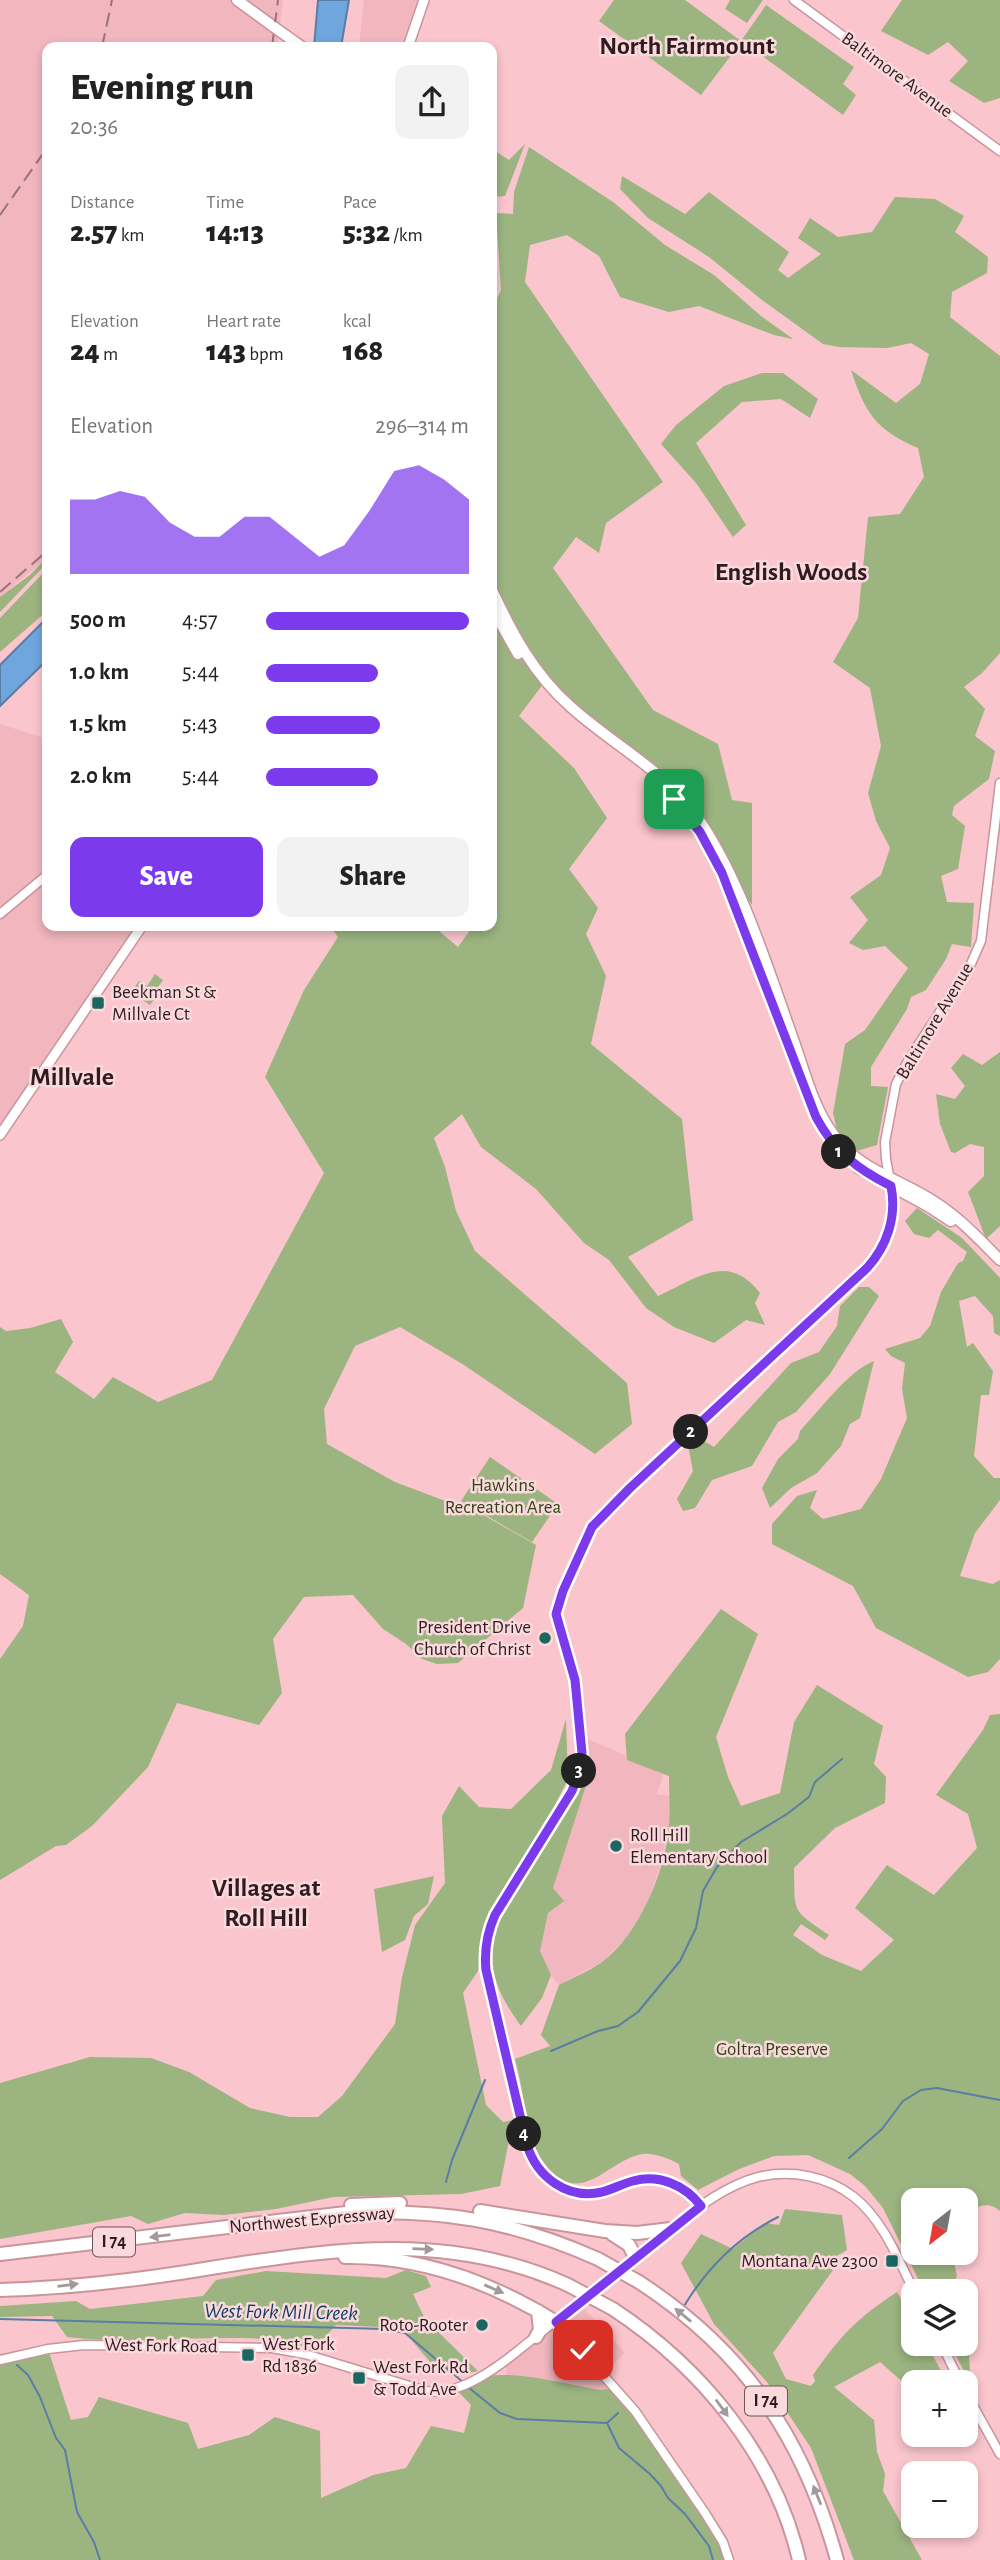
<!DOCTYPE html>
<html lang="en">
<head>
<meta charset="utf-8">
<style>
  body { margin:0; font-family:"Alegreya Sans",sans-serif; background:#f2f2f2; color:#222; height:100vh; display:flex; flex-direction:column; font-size:26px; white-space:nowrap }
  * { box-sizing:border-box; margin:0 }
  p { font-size:23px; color:#767676 }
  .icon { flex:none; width:38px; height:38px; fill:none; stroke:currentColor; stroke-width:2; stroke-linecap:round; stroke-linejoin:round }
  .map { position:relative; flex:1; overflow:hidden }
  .details { position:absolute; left:42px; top:42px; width:455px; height:889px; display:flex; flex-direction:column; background:#fff; border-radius:14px; box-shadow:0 4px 10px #0003 }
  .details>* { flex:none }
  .needle { width:46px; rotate:211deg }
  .controls { position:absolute; left:901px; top:2188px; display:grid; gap:14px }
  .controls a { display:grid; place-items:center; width:77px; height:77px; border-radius:14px; background:#fff; box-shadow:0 4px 10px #0003; font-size:35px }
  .pin { position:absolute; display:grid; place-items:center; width:60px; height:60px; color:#fff; margin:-30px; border-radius:14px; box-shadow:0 4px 10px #0006 }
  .km { position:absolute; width:35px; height:35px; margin:-18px; border-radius:50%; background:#222; color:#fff; font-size:19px; line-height:35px; text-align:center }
  .round { display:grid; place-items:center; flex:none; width:74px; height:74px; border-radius:14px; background:#f2f2f2 }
  .summary { display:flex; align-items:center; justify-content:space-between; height:119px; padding:0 28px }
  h1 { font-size:38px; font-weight:800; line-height:52px }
  .stats { display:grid; grid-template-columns:repeat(3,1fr); gap:10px; height:119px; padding:7px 28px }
  .stats div { display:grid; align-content:center }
  .stats b { font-size:30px; font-weight:800 }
  .stats small { font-size:19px; font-weight:400 }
  .stats p { font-size:19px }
  .chart { height:196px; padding:14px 28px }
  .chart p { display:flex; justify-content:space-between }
  .chart svg { width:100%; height:126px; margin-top:7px; fill:#7c3aed; opacity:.7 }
  .cta { display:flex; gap:14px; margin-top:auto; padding:14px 28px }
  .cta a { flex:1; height:80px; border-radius:14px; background:#7c3aed; color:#fff; font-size:28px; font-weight:800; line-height:80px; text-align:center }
  .cta a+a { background:#f2f2f2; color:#222 }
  ul { padding:0 28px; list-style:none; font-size:23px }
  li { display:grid; grid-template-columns:112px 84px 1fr; align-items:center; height:52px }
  li i { height:18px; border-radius:9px; background:#7c3aed }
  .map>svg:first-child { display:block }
  .built { fill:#f1b6be }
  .green { fill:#9bb480 }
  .water { fill:#6ea6dd; stroke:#5b7da4; stroke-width:2 }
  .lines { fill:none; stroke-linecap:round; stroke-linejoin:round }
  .stream { stroke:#5b7da4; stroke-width:2 }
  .tertiary-casing { stroke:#c8959d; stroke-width:11 }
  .secondary-casing { stroke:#c8959d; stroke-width:12 }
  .primary-casing { stroke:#c8959d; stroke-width:13 }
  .motorway-casing { stroke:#c8959d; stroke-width:16 }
  .tertiary { stroke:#fff; stroke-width:8 }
  .secondary { stroke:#fff; stroke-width:9 }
  .primary { stroke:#fff; stroke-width:10 }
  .motorway { stroke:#fff; stroke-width:12 }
  .rail { stroke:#99737a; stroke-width:2; stroke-dasharray:14 7; stroke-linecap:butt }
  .primary-bridge-casing { stroke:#c8959d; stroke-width:13; stroke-linecap:butt }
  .motorway-bridge-casing { stroke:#c8959d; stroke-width:16; stroke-linecap:butt }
  .primary-bridge { stroke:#fff; stroke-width:10 }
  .motorway-bridge { stroke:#fff; stroke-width:12 }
  .oneway { fill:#a2999b }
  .route-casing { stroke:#fff; stroke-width:14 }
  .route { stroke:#7c3aed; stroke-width:9 }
  .poi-dot { fill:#1a6661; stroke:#fad9dd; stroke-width:2.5 }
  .labels { text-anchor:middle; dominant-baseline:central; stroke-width:5; stroke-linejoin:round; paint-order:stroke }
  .shield { fill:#fad9dd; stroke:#6d5559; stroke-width:2 }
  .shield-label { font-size:18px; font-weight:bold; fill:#301c20 }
  .street-label { font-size:19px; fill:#301c20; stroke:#fad9dd }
  .poi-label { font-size:19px; fill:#301c20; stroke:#fad9dd; text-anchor:start }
  .park-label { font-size:19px; fill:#314513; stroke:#fad9dd }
  .water-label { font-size:21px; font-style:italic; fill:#103a5e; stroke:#fad9dd }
  .district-label { font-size:26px; font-weight:bold; fill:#301c20; stroke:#fad9dd }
</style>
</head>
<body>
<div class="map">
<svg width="1000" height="2560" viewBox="0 0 1000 2560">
  <rect width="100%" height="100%" fill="#fac5cd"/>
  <path class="built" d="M0,0H283L277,47H47V558L0,597Z
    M364,0H424L408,47H359Z
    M0,724L47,739V926H142L0,1135Z
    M581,1736L664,1772L657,1794L669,1796V1827L660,1866L645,1910L625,1939L603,1961L559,1985L548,1971L540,1951L553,1888L590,1773L581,1763Z
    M579,2303L625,2353L604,2373L614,2384L609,2389L600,2390L506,2376L507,2360Z"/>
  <path class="green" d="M614,0H685L741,41L766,5L854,67L843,84L856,95L843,115L742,41L701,95L599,21Z
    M730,0H763L747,23L725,9Z
    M902,0H1000V98L984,103L949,81L968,61L948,42L928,55L881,31Z
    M525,144L505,196L492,197V149L509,160Z
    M529,147L613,202L665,245L714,275L761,316L793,339L774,335L699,306L669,312L620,297L599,256L567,235L530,245L525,282L663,482L606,523L599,553L576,537L553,568L653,710L718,744L732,800L752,803V905L743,893L732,866L710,828L680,788L661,769L573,703L549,676L519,716L574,768L607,818L569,869L598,908L586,934L606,976L591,1044L682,1119L693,1220L628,1257L658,1296C696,1279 728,1251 760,1293L755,1303L765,1325L746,1320L714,1343L674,1327L646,1308L609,1260L584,1243L536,1189L481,1147L462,1114L434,1138L445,1167L456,1211L475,1251L627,1383L632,1424L595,1454L464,1365L400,1327L355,1346L324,1409L327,1444L395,1482L485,1516L536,1545L523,1608L458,1663L437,1664L422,1659L406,1644L383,1629L353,1595L304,1597L273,1639L282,1693L259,1725L177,1703L148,1767L92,1826L66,1845L56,1846L0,1880V1659L23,1626L29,1595L0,1574V1327L6,1331L30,1328L61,1319L73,1342L55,1372L94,1399L113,1377L158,1402L212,1380L324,1173L265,1077L304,990L338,937L330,926H433L458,947L473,926H492V309L501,290L496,213L513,214L514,192Z
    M622,176L685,214L709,192L789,252L778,270L788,278L821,254L798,238L810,218L838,237L872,232L895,197L935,199L964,216L955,232L988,257L987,273L952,292L950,317L1000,356V653L982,673L964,687L985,709L975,736L995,751L989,779L954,806L952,815L965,826L958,869L941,876L947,902L974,903L971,947L952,944L946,959L926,990L911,997L907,1009L871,1067V1086L888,1087L877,1145L857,1151L839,1139L833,1113L845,1044L865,1030L908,968L885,946L863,950L849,943L868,920L850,897L881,875L890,848L876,821L868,793L881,746L870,688L833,662L858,618L868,517L900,514L924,477L918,448C876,430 865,413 851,370L896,403L920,384L929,354L911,343L887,348L839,347L823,344L762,300L709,257L648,218L620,189Z
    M762,373H783L818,399L810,418L781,399L742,402L696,443L746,525L733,537L696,483L661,444L676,425L724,386Z
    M47,557V563L0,612V597L30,575Z
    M47,569V611L0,652V618Z
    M155,974L163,980L158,987L161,990L150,1005L131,992L139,981L147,986Z
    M1000,1052V1226L986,1239L968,1192L984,1176V1147L970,1144L955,1153L951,1152L940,1124L936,1094L955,1099L965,1086L951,1068L963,1054L982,1065Z
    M917,1208L962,1238L1000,1278V1336L994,1333L993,1316L975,1296L959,1301L967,1347L973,1343L993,1371L989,1395H981L974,1456L994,1478H1000V1500L975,1533L960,1576L993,1584L1000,1580V1659L988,1672L968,1677L876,1628L853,1586L772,1544V1524L797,1496L817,1490L810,1508L823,1519L861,1509L881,1479L907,1418L902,1389L905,1363L891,1356L885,1349L920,1338L930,1326L941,1292L958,1263L963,1261L967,1252L938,1230L929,1238L914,1234L905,1221Z
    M859,1287H869L879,1296L830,1374L796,1412L778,1422L752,1466L712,1480L695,1508L683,1511L677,1499L693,1471L688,1445L697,1437L714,1447L791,1363L819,1352L837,1326L840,1306Z
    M874,1361L860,1418L850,1424L841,1446L817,1473L791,1488L770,1508L762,1488L778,1459L798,1439L800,1431C820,1410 848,1371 874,1361Z
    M490,1457L558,1504L532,1542L461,1501Z
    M721,1609L758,1634L716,1737L728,1777L741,1806L780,1793L794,1722L817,1685L883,1726L874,1764L886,1777L885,1803L835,1828L794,1868C795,1914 791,1909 829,1935L825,1940L801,1924L793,1935L822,1955L861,1971L894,1940L855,1908L887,1865L934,1895L977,1848L968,1814L936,1795L983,1730L990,1715L1000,1714V2211C988,2201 978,2206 966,2213V2200H914V2252H952L957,2276L949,2291H924L883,2208L865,2186L850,2174L828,2164L808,2155L774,2156L739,2169L698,2190L681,2176L679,2164C667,2158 651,2151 638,2155C618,2160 603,2177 585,2182C561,2190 541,2163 534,2144C524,2117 523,2087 515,2059L550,2046L541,2035L559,1985C573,1978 589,1971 602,1962C639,1935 666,1870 669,1825C670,1809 669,1792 669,1776L627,1760L625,1734Z
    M566,1719L568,1779L548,1819L489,1913L483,1930L478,1971L463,1993L486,2105L503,2122L513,2120L500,2186L461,2194L333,2197L276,2209L224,2215L185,2213L148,2224L131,2216L0,2239V2083L90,2057L151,2058L189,2072L250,2108L290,2117H318L342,2096L395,2024L402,1977L415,1925L445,1883L442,1816L459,1786L479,1807L511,1809L551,1770Z
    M586,1769L590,1773L553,1888L564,1901L548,1913L540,1951L551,1975L542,1998L521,2026C495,1990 485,1965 499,1922L583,1785Z
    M434,1876L428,1904L414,1916L405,1940L382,1952L374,1889Z
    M785,2209L842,2215L847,2250L821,2265L833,2270L773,2353L786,2379L811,2386L815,2381L813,2375C841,2335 857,2318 897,2292L913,2321L914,2343H926L947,2382H914L913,2396L907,2386L880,2362L834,2387L874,2420L877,2452L885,2474L883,2491L922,2560H854L811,2448L767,2382L714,2324L681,2263L701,2234L733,2249L765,2223L779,2225Z
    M406,2270L426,2276L431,2287L413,2294L425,2319L478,2371L460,2375L437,2370L401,2328L336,2325L314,2349C299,2345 282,2340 267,2339C200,2335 133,2345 67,2337L52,2316L0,2317V2306L76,2301L90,2309L203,2296L216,2280L266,2271L386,2278Z
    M966,2335L968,2341L971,2384L949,2343H966Z
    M48,2349L71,2420L88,2417L99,2397L188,2423L198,2449L249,2435L275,2417L320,2431L321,2498L373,2475L406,2468L431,2426L464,2433L471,2405L454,2387C464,2383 475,2378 485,2376C520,2371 566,2384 600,2390L609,2389L614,2384L705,2513L729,2560H0V2360Z"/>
  <path class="water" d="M318,0H349L341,47H314Z
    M47,618V660L0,706V665Z"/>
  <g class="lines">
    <path class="stream" d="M551,2051L598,2031L618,2026L638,2012L680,1961L696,1928L703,1891L717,1867L741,1842L787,1814L809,1797L815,1782L842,1759
      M849,2158L882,2129L903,2101L921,2090L937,2088L1000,2100
      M446,2182L452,2160L485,2080
      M684,2306C708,2267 737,2238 778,2217
      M0,2319L385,2329L405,2333L464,2383
      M17,2365L28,2375L40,2397L56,2438L65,2450L77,2512L94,2542L100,2560
      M468,2387L500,2413L517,2419L607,2423
      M607,2423L619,2448L650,2474L661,2486L668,2498L685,2514L709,2546L713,2560
      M607,2423L618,2413"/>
    <g class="tertiary-casing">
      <path id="tertiary" d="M794,0L1000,151
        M0,914L47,875
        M701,2206C685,2185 659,2174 633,2181C622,2184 613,2190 602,2192C567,2200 537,2177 527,2145L486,1970C484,1950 487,1933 495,1915L572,1791L578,1775L582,1753L579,1704L575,1680L556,1614L563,1591L592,1527L630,1488L861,1275L880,1253L890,1227L892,1193L886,1159L885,1142L896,1084L909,1059L970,966L981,941L1000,783
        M556,2322L635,2411L705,2513L723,2542L729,2560
        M941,2343L960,2382
        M0,2360L48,2349L84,2345L272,2348L305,2354L426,2391C460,2397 501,2365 525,2345C570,2310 614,2273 659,2238C689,2215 720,2187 758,2177C791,2169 827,2176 854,2197C883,2220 898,2259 914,2291
        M966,2393L1000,2454"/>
    </g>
    <g class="secondary-casing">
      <path id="secondary" d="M408,47L424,0
        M0,1135L142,926"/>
    </g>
    <g class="primary-casing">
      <path id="primary" d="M237,0L274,27
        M492,590C512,633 534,675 571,707C612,744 662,769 695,814C740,877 768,969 794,1042C805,1073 813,1107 833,1134C857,1169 899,1179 933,1201C959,1217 979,1239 1000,1260
        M496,615L518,654
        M730,892L790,1051
        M858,1168L928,1206L951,1221"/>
    </g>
    <g class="motorway-casing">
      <path id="motorway" d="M351,2205L400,2203
        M480,2211L605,2231L637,2233L671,2229
        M612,2234L629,2245L635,2257
        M0,2254L346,2213C442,2209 510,2220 598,2259
        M345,2257C420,2256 493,2283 556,2322
        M639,2282C745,2351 804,2439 837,2560
        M0,2290C71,2288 147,2279 217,2267C340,2248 451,2232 568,2285
        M613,2309C701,2367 775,2456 799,2560
        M536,2337L540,2330L538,2311"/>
    </g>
    <use href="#tertiary" class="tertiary"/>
    <use href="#secondary" class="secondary"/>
    <use href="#primary" class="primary"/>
    <use href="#motorway" class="motorway"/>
    <path class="rail" d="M102,47L112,0
      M272,47L278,0
      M0,215L47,148
      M0,592L47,551"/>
    <g class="primary-bridge-casing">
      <path id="primary-bridge" d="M274,27L302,47"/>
    </g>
    <g class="motorway-bridge-casing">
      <path id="motorway-bridge" d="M598,2259L639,2282
        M568,2285L613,2309"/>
    </g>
    <use href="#primary-bridge" class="primary-bridge"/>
    <use href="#motorway-bridge" class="motorway-bridge"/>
  </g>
  <defs><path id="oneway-solid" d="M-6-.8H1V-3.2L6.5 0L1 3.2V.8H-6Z" transform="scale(1.75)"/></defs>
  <g class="oneway">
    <use href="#oneway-solid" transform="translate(160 2236) rotate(173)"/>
    <use href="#oneway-solid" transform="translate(423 2249) rotate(2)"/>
    <use href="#oneway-solid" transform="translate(68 2285) rotate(-7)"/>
    <use href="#oneway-solid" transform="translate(494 2289) rotate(23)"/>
    <use href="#oneway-solid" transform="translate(683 2315) rotate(-141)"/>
    <use href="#oneway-solid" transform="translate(722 2408) rotate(54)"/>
    <use href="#oneway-solid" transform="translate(817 2495) rotate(-112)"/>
  </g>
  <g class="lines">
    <g class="route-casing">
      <path id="route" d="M583,2350L556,2322L701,2206C685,2185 659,2174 633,2181C622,2184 613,2189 602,2192C567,2200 537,2177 527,2145L486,1970C484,1950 487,1933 495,1915L572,1791L578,1775L582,1753L575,1680L556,1614L563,1591L592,1527L630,1488L867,1268C887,1246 897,1217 891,1186C857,1169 834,1151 816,1117L722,873L700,832L674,799"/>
    </g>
    <use href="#route" class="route"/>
  </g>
  <g class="poi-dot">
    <rect x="91" y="996" width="14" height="14" rx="3.5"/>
    <circle cx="545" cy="1638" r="7"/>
    <circle cx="616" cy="1846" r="7"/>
    <rect x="885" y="2254" width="14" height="14" rx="3.5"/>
    <circle cx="482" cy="2325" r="7"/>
    <rect x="241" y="2348" width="14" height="14" rx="3.5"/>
    <rect x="352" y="2371" width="14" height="14" rx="3.5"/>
  </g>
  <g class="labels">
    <g class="shield">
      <rect x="93" y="2227.5" width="42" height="29" rx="5"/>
      <rect x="745" y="2386.5" width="42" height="29" rx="5"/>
    </g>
    <g class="shield-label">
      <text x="114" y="2242">I 74</text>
      <text x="766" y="2401">I 74</text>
    </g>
    <g class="street-label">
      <text transform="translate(897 75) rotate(36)">Baltimore Avenue</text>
      <text transform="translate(935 1021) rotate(-59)">Baltimore Avenue</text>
      <text transform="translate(312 2220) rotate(-5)">Northwest Expressway</text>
      <text transform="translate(161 2346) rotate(1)">West Fork Road</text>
    </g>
    <g class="poi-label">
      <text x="112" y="992">Beekman St &amp;<tspan x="112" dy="22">Millvale Ct</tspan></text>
      <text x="531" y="1627" text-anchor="end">President Drive<tspan x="531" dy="22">Church of Christ</tspan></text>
      <text x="630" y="1835">Roll Hill<tspan x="630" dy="22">Elementary School</tspan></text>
      <text x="878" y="2261" text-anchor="end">Montana Ave 2300</text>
      <text x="468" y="2325" text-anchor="end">Roto-Rooter</text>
      <text x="262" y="2344">West Fork<tspan x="262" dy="22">Rd 1836</tspan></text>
      <text x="373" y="2367">West Fork Rd<tspan x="373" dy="22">&amp; Todd Ave</tspan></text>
    </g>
    <g class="park-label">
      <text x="503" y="1485">Hawkins<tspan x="503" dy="22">Recreation Area</tspan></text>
      <text x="772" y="2049">Goltra Preserve</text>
    </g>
    <g class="water-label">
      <text transform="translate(281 2312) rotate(1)">West Fork Mill Creek</text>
    </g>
    <g class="district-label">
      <text x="687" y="46">North Fairmount</text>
      <text x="791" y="572">English Woods</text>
      <text x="72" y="1077">Millvale</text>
      <text x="266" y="1888">Villages at<tspan x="266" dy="30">Roll Hill</tspan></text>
    </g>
  </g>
</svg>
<div class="controls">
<a><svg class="needle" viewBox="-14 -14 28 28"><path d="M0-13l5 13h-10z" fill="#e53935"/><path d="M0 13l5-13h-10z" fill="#767676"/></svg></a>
<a><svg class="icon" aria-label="layers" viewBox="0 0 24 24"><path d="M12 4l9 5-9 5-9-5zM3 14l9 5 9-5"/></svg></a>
<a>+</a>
<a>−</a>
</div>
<div class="pin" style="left:674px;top:799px;background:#1e9e55"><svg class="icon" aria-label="arrive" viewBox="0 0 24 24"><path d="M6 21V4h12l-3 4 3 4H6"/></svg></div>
<div class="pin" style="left:583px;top:2350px;background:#d93025"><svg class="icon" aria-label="check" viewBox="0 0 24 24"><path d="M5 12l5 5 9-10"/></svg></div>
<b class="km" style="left:839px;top:1152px">1</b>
<b class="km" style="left:691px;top:1432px">2</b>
<b class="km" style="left:579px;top:1771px">3</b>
<b class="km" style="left:524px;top:2134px">4</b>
<section class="details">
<div class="summary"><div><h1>Evening run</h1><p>20:36</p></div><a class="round"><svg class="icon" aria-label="share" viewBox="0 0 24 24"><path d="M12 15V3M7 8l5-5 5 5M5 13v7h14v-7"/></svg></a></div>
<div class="stats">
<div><p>Distance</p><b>2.57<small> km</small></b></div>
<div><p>Time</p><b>14:13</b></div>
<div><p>Pace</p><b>5:32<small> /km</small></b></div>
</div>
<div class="stats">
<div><p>Elevation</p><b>24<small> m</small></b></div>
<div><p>Heart rate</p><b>143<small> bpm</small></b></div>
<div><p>kcal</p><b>168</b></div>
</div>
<div class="chart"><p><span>Elevation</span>296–314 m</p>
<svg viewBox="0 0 160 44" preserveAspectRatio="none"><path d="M0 44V18L10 18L20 15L30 17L40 26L50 31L60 31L70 24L80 24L90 31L100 38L110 34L120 22L130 8L140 6L150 11L160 18V44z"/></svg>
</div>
<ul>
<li><b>500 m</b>4:57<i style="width:100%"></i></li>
<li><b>1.0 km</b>5:44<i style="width:55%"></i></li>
<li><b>1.5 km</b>5:43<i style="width:56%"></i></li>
<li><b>2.0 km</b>5:44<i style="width:55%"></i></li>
</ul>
<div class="cta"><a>Save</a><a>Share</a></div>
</section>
</div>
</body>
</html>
